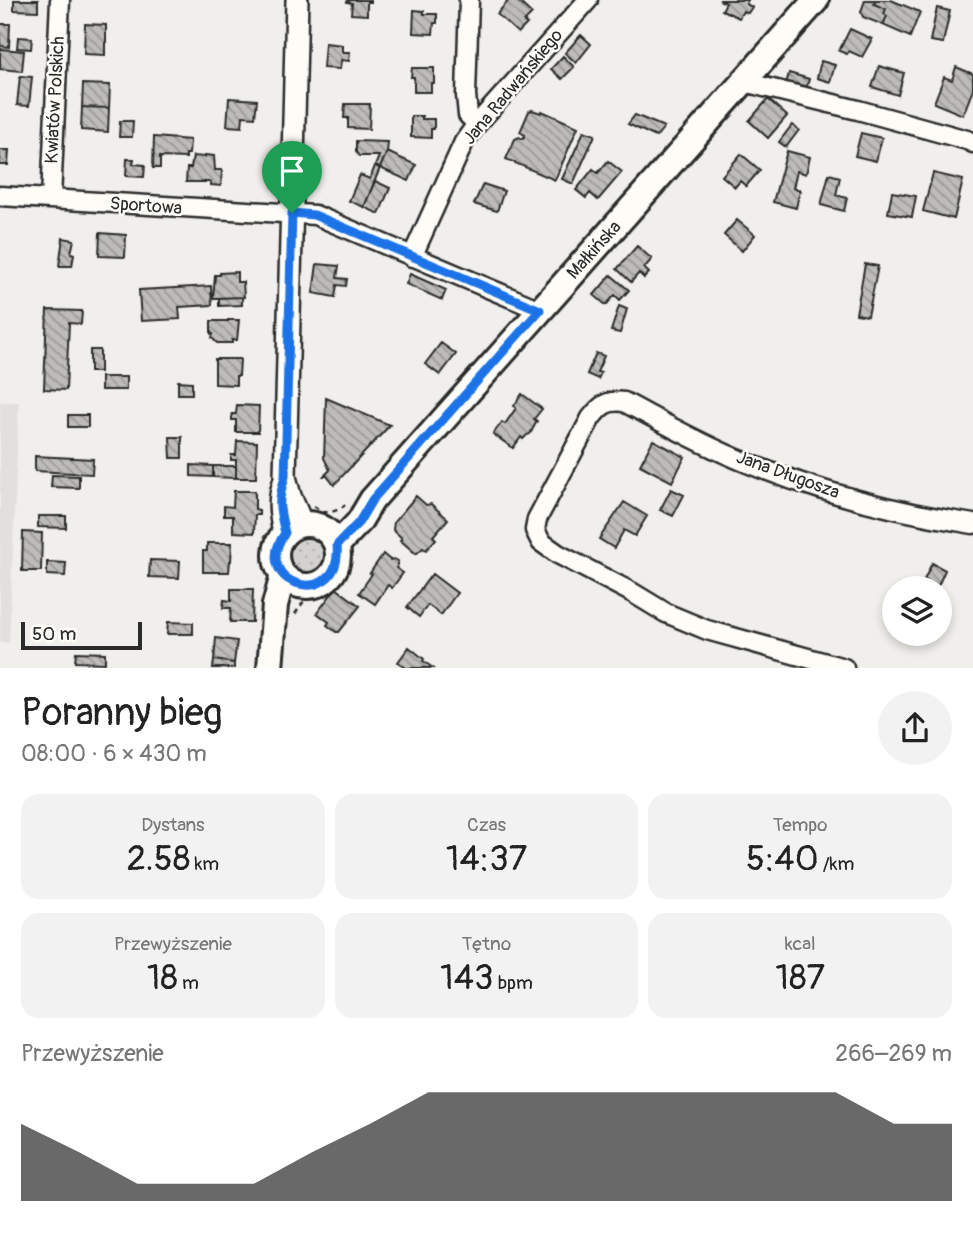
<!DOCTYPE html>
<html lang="pl">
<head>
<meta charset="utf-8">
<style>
  body { margin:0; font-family:Pangolin,sans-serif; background:#f2f2f2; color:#222; height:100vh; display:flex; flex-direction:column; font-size:26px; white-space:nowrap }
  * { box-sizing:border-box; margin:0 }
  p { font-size:23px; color:#767676 }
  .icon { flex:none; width:38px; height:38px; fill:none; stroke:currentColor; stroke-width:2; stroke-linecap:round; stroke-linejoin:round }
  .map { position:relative; height:668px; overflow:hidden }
  .details { display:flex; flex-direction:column; background:#fff; flex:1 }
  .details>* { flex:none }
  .controls { position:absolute; left:882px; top:576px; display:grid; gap:14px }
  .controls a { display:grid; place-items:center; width:70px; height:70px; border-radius:50%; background:#fff; box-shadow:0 4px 10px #0003; font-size:35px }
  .scale { position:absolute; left:21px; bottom:18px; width:121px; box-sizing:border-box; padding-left:7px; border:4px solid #2b2b2b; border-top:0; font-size:19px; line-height:24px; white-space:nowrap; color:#2b2b2b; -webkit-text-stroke:5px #fdfcf7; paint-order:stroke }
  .pin { position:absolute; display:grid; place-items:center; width:60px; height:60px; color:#fff; margin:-72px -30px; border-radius:50% 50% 50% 0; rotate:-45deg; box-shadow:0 0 7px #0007 }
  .pin .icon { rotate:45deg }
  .round { display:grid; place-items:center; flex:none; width:74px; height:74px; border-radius:37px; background:#f2f2f2 }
  .headline { display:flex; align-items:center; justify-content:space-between; height:119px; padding:0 21px }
  h1 { font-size:38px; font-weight:600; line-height:52px }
  .figures { display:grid; grid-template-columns:repeat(3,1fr); gap:10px; height:119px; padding:7px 21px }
  .figures div { display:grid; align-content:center; border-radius:18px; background:#f2f2f2; text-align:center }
  .figures b { font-size:35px; font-weight:600 }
  .figures small { font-size:19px; font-weight:400 }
  .figures p { font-size:19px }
  .chart { height:196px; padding:14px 21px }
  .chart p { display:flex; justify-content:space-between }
  .chart svg { width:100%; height:126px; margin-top:7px; fill:#2b2b2b; opacity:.7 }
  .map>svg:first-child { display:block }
  .built { fill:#e1e0dc }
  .grass { fill:url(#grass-dots); stroke:#7f7e7d; stroke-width:2 }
  .building { fill:url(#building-back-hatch); stroke:#2b2b2b; stroke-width:2 }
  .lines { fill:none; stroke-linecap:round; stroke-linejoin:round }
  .minor-casing { stroke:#2b2b2b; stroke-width:23 }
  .tertiary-casing { stroke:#2b2b2b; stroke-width:26 }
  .secondary-casing { stroke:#2b2b2b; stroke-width:30 }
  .path { stroke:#2b2b2b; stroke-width:2.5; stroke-dasharray:5 5; stroke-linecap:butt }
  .minor { stroke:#fdfcf7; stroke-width:18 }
  .tertiary { stroke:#fdfcf7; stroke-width:21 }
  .secondary { stroke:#fdfcf7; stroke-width:24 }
  .route-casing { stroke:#fff; stroke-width:14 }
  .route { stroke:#1a73e8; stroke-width:9 }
  .labels { text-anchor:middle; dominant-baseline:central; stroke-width:5; stroke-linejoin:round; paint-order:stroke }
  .street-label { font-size:18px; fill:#2b2b2b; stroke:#fdfcf7 }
</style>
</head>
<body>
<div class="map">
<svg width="973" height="668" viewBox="0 0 973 668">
  <defs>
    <pattern id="grass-dots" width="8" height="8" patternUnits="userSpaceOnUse" patternTransform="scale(1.75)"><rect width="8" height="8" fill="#d3d2cf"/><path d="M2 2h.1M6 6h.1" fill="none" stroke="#b5b4b2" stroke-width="1.8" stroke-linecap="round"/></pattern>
    <pattern id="building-back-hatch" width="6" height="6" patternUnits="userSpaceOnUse" patternTransform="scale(1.75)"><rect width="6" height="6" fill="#bdbcb8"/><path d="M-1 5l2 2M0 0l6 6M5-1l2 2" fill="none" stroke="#9a9996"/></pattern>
  </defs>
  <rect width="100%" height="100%" fill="#f0efeb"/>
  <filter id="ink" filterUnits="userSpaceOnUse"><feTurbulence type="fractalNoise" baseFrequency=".0143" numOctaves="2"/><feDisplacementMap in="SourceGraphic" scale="14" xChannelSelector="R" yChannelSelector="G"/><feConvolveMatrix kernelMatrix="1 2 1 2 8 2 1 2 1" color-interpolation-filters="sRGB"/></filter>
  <g filter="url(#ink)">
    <path class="built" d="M0,402H19L9,643H0Z"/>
    <path class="grass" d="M286 556a20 20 0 1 1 40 0a20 20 0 1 1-40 0Z"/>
    <path class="building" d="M14,0H38V11L14,10Z
      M348,0H371V2H367V15L351,14L352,3L347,2Z
      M509,0H517L532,14L524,22L527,24L518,33L497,14Z
      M719,0H748L746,4L752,7L748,13L743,11L739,18L722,10L726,3Z
      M865,0H876L874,4L886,9L884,14L887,16L883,25L863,17L861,12Z
      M876,0H891L920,12L910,37L883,25L887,16L884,14L886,9L874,4Z
      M937,8L950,11L943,43L930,41Z
      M414,10L424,11V14H437V23H434L433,34L413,33Z
      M0,24H10L9,47L0,46Z
      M85,24L106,25V43H105V55L84,54Z
      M850,29L872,39L862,57L849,51L847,54L839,51Z
      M581,35L591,44L576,63L565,53Z
      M18,37L32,38L31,49L17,48Z
      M325,43L342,45V52H350L349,61L341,60L340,69L323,68Z
      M0,49L24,51L22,71L0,69Z
      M563,56L574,67L562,79L551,69Z
      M821,61L835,65L830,82L817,78Z
      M879,66L904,73L898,95L872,87Z
      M956,67L973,74V89L963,115L934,103L944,77L952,80Z
      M412,68H434V83H431V92H414V77H411Z
      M789,73L809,79L806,90L786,84Z
      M20,76L32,77L29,106L17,105Z
      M83,84L110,85L109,108L82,107Z
      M229,98L257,100L255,117L243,116L242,127L227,126Z
      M768,99L787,116L768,138L749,121Z
      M345,104H370L369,129L348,128V118H344Z
      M82,107L109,108L108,132L81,130Z
      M532,110L541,113L542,111L578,127L555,180L506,159L515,139L519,137L523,139L525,135L520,132L529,111Z
      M635,115L664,127L656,137L628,124Z
      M411,116H422V119H434V129H431V138L411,137Z
      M120,121H133L132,137H119Z
      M792,125L799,130L786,147L779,142Z
      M584,131L595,135L573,184L562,179Z
      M861,133L882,138L876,161L855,156Z
      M154,137L190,140L189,154H186V158L160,157V168H153Z
      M356,141L388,142L387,152L380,168L375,166L379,156H359L356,152Z
      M0,150H9L8,165H0Z
      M787,151L810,157L806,174L797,171L793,188L800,190L796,208L773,202Z
      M387,152L416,165L409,181L380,168Z
      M741,154L760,170L746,186L740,181L735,187L722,176Z
      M205,155L214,156L215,170H222L221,186L211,185V183L208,182H186L187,168H191L193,156L205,157Z
      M127,159H134L133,164L145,165L144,177L126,176Z
      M608,161L622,172L598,200L590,193L586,198L576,190L593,169L598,173Z
      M375,166L380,168L364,207L349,201L360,175L370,179Z
      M933,173L963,180L954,219L923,211Z
      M829,174L840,177L836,195L847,198L844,211L821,205Z
      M375,181L390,188L379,214L364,207Z
      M483,184L504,191L497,211L474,204Z
      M892,192L916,196L912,217L888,213Z
      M737,220L755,235L742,251L724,235Z
      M100,233L126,235L125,257L99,256Z
      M63,238L74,240L71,253L74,254L72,266H59Z
      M637,246L652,259L644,268L649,273L644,278L639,273L631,282L617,269Z
      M317,264L339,266L337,278L347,279L346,286L337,285L335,297L313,293Z
      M865,264L878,266L868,316L856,314Z
      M237,272V282H243L244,297L213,298L215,275H220V273Z
      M410,274L446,290L442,300L406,284Z
      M611,275L629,290L620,300L615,295L606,305L594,295Z
      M211,286L212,305L179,307L180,319L141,321L139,290Z
      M242,297V305L219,306V298Z
      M619,306L627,309L620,333L611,331Z
      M47,310L82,311L81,324L69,323L66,390L44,389Z
      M228,320H239L237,340H232V343H217L212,338L213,334H211V321H228Z
      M441,343L456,354L440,375L425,364Z
      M90,350H100V372H90Z
      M596,353L604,356L597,372L601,373L598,379L587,374Z
      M215,359H240L239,376H236V385L215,384Z
      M101,377H126V390H101Z
      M178,381L192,382V394H178Z
      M522,394L542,409L534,419L537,421L530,434L527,435L523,439L521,437L513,448L493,434L502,422L505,424L516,408L514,406Z
      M326,398L390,425L334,485L327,476H324L330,470L324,458Z
      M237,405L259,406L258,432H236V420H232V414H236Z
      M68,415H88V427H68Z
      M170,437H182V458H171Z
      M653,440L685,457L672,482L640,465Z
      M237,441L257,442L256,478H236V460H231V455H236Z
      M35,456L93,459L92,474L35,471Z
      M191,465L213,466V477L191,476Z
      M213,466H236V478L213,477Z
      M52,475L79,476V488L51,487Z
      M671,489L684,495L673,516L660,510Z
      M234,491H255V509L259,510V515H255L254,533L233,532V516H224V506L233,507Z
      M416,496L426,505L431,504L448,519L433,536L436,539L426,550L423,548L416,554L400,540L402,538L393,530L394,522Z
      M624,502L647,516L635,536L624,530L614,548L599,539Z
      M38,516H66V528L38,527Z
      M23,532L42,533L41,571H22Z
      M207,543H232L231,561H230L229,572H203V551H207Z
      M383,554L390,560L394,559L398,561V565L396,568L403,573L392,588L388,585L375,604L359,593L372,574L370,573Z
      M150,560L180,561L179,578L149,577Z
      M47,562L66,563L65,576L47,575Z
      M932,563L945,570L938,586L924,580Z
      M432,574L457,593L441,615L428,605L419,617L407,607Z
      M336,588L360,606L339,632H336L327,625L329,622L317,613Z
      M231,589H253L252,622H230L231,608H223L224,600L231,601Z
      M168,622L193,623V634H167Z
      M216,638L237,641L234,663L214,660Z
      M409,647L424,659L423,661L433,668H406L398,662Z
      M76,652L105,653V663L75,662Z
      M214,660L234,663V668H213Z"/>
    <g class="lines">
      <g class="minor-casing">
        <path id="minor" d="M469,0L466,95L468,115L477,124
          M744,82L858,110L967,140L973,143
          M0,196L315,215L540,310
          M51,199L60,0
          M412,257L464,142L477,124L588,0
          M844,668L707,630L666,613L633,593L558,554L541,542L535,530L537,519L591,418C601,405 607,400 624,402C662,422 704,446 745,462C818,492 895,512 973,524"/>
      </g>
      <g class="tertiary-casing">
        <path id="tertiary" d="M297,0L285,477L290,496L302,524
          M284,482C278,500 280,514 284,533"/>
      </g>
      <g class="secondary-casing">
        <path id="secondary" d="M276 555a31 31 0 1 1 62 0a31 31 0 1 1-62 0Z
          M337,545L359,522L372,500L816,0
          M270,668L275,605L283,575"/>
      </g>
      <path class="path" d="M314,506C325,515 335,513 345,505
        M264,567L265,535
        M295,614L304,601L317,595L330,586L344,574L349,562"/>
      <use href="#minor" class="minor"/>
      <use href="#tertiary" class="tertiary"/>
      <use href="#secondary" class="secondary"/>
    </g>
  </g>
  <g class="lines" filter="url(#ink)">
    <g class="route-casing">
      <path id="route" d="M292,213L314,215L540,310L372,500L359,522L337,545C343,612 247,586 285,533C279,508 277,502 285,477Z"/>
    </g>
    <use href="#route" class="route"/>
  </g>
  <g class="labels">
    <g class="street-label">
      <text transform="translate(513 87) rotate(-50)">Jana Radwańskiego</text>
      <text transform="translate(55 100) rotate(-87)">Kwiatów Polskich</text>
      <text transform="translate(146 206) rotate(4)">Sportowa</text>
      <text transform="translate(594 250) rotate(-48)">Małkińska</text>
      <text transform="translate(788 475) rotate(20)">Jana Długosza</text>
    </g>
  </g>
</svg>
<div class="controls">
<a><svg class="icon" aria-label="layers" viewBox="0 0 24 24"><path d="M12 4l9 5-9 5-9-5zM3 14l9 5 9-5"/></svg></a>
</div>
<div class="scale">50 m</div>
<div class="pin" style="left:292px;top:213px;background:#1e9e55"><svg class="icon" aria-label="arrive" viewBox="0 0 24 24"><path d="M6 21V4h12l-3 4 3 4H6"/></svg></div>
</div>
<section class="details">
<div class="headline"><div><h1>Poranny bieg</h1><p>08:00 · 6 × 430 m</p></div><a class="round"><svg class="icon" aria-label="share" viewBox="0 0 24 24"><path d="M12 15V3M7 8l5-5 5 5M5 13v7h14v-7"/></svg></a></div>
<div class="figures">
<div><p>Dystans</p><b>2.58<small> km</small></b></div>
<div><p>Czas</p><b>14:37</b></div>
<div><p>Tempo</p><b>5:40<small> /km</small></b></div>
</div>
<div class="figures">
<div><p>Przewyższenie</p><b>18<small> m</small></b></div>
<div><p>Tętno</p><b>143<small> bpm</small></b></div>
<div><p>kcal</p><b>187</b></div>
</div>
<div class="chart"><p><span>Przewyższenie</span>266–269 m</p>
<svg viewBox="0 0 160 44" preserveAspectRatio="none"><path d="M0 44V17L10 27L20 38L30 38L40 38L50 27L60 17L70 6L80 6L90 6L100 6L110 6L120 6L130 6L140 6L150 17L160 17V44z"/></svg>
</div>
</section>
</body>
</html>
